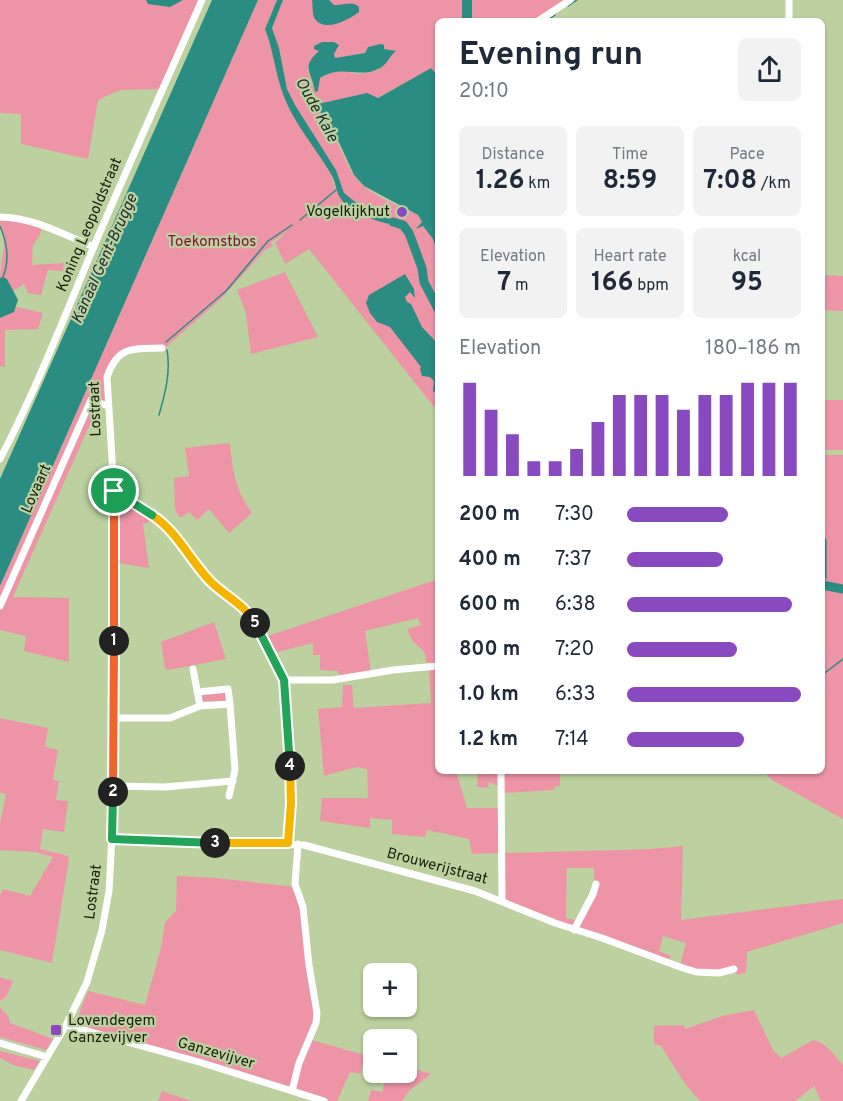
<!DOCTYPE html>
<html lang="en">
<head>
<meta charset="utf-8">
<style>
  body { margin:0; font-family:Overpass,sans-serif; background:#f2f2f3; color:#1f2937; height:100vh; display:flex; flex-direction:column; font-size:22px; white-space:nowrap }
  * { box-sizing:border-box; margin:0 }
  p { font-size:20px; color:#747a83 }
  .icon { flex:none; width:33px; height:33px; fill:none; stroke:currentColor; stroke-width:2; stroke-linecap:round; stroke-linejoin:round }
  .map { position:relative; flex:1; overflow:hidden }
  .details { position:absolute; left:435px; top:18px; width:390px; height:756px; display:flex; flex-direction:column; background:#fff; border-radius:9px; box-shadow:0 2px 4px #0004 }
  .details>* { flex:none }
  .controls { position:absolute; left:363px; top:963px; display:grid; gap:12px }
  .controls a { display:grid; place-items:center; width:54px; height:54px; border-radius:9px; background:#fff; box-shadow:0 2px 4px #0004; font-size:30px }
  .pin { position:absolute; display:grid; place-items:center; width:51px; height:51px; color:#fff; margin:-26px; border:3px solid #fff; border-radius:50%; box-shadow:0 2px 6px #0007 }
  .km { position:absolute; width:30px; height:30px; margin:-15px; border-radius:50%; background:#222; color:#fff; font-size:16px; line-height:30px; text-align:center }
  .round { display:grid; place-items:center; flex:none; width:63px; height:63px; border-radius:9px; background:#f2f2f3 }
  .overview { display:flex; align-items:center; justify-content:space-between; height:102px; padding:0 24px }
  h1 { font-size:33px; font-weight:700; line-height:45px }
  .figures { display:grid; grid-template-columns:repeat(3,1fr); gap:9px; height:102px; padding:6px 24px }
  .figures div { display:grid; align-content:center; border-radius:9px; background:#f2f2f3; text-align:center }
  .figures b { font-size:26px; font-weight:700 }
  .figures small { font-size:16px; font-weight:400 }
  .figures p { font-size:16px }
  .chart { height:168px; padding:12px 24px }
  .chart p { display:flex; justify-content:space-between }
  .chart svg { width:100%; height:108px; margin-top:6px; stroke:#8a4abf; stroke-width:6 }
  ul { padding:0 24px; list-style:none; font-size:20px }
  li { display:grid; grid-template-columns:96px 72px 1fr; align-items:center; height:45px }
  li i { height:15px; border-radius:8px; background:#8a4abf }
  .map>svg:first-child { display:block }
  .green { fill:#ed95a7; fill-rule:evenodd }
  .water { fill:#2a8c83 }
  .lines { fill:none; stroke-linecap:round; stroke-linejoin:round }
  .stream { stroke:#2a8c83; stroke-width:1.5 }
  .river { stroke:#2a8c83; stroke-width:9 }
  .minor { stroke:#fff; stroke-width:7 }
  .split-1-casing { stroke:#fff; stroke-width:12 }
  .split-2-casing { stroke:#fff; stroke-width:12 }
  .split-3-casing { stroke:#fff; stroke-width:12 }
  .split-4-casing { stroke:#fff; stroke-width:12 }
  .split-5-casing { stroke:#fff; stroke-width:12 }
  .split-6-casing { stroke:#fff; stroke-width:12 }
  .split-7-casing { stroke:#fff; stroke-width:12 }
  .split-1 { stroke:#f0652b; stroke-width:8 }
  .split-2 { stroke:#f0652b; stroke-width:8 }
  .split-3 { stroke:#22a559; stroke-width:8 }
  .split-4 { stroke:#f5b400; stroke-width:8 }
  .split-5 { stroke:#22a559; stroke-width:8 }
  .split-6 { stroke:#f5b400; stroke-width:8 }
  .split-7 { stroke:#22a559; stroke-width:8 }
  .poi-dot { fill:#8a4abf; stroke:#bcd19f; stroke-width:2 }
  .labels { text-anchor:middle; dominant-baseline:central; stroke-width:4.5; stroke-linejoin:round; paint-order:stroke }
  .poi-label { font-size:15px; fill:#171e0c; stroke:#bcd19f; text-anchor:end }
  .street-label { font-size:15px; fill:#171e0c; stroke:#bcd19f }
  .park-label { font-size:15px; fill:#81163b; stroke:#bcd19f }
  .water-label { font-size:16px; font-style:italic; fill:#192f2d; stroke:#bcd19f }
</style>
</head>
<body>
<div class="map">
<svg width="843" height="1101" viewBox="0 0 843 1101">
  <rect width="100%" height="100%" fill="#bcd19f"/>
  <path class="green" d="M0,0H199L160,89L120,90L98,100L88,159L21,144V114L0,113Z
    M258,0H277L267,23L282,91L289,108L331,173L335,188L347,205L392,226L402,225L359,205L344,194L336,170L295,105L287,89L279,48L272,28L283,0H568L537,21H438V76L431,68L325,127C343,144 341,156 354,175C367,195 397,204 418,215L422,222L418,228L423,226L433,239L438,255V412L309,249L285,264L275,243L286,233L271,242L273,246L265,250L220,300L166,347V350L128,348L109,371L108,406L99,404L13,597L69,598V662L24,651L26,636L0,630V586ZM339,46L334,54L335,58L365,53L379,70L357,74L341,70L328,73L320,78L315,91L307,69L320,50Z
    M0,218L42,227L40,235L33,245L32,265L64,263L63,271L48,270L41,295L28,293L24,284L13,291L7,279L0,278C0,267 3,258 4,248C5,238 0,229 0,218Z
    M285,272L318,337L251,354L246,313L237,290Z
    M822,275L843,276V311L822,310Z
    M17,307L43,313L38,329L5,330V367L0,366V312H14Z
    M822,400H843V450H822Z
    M230,443C232,469 236,492 252,513L229,533L209,509L197,520L189,512L180,518L175,509L174,478L189,476L185,448Z
    M822,455H843V819L772,780L763,771H822V577L825,548L822,536Z
    M121,498L155,520L143,524L149,568L118,563L117,502Z
    M438,579V664L426,663C426,647 421,651 413,641C411,639 410,635 408,632L409,628L421,625L418,618L365,631L371,672L339,677L338,671L320,670V655H313V643L273,653L265,637Z
    M214,622L226,659L168,670L165,668L161,642Z
    M429,669H438V771H456L467,808H499L498,786L489,782L488,788L477,787L478,771H499L501,853L472,854L469,839L427,830L425,837L392,834V820L370,818V828L320,821L322,798H368L367,769L356,767L324,776L318,709L342,707L343,685H352L354,708L431,703Z
    M224,689L228,699L226,701H201V694Z
    M0,718L48,728L45,747L58,750L53,780L59,781L56,800L68,801L64,832L43,829L40,849L68,856L69,859L52,963L0,950V896L3,889L30,896L53,857L35,852L0,850V824L6,794L0,793Z
    M504,771H560V786L554,787V790L503,793Z
    M683,846L681,920L843,899V923L747,952L746,972L738,975L734,971L697,970L680,965L686,943L663,936L659,951L671,956L669,961L578,928L599,885L594,879V868H567L566,918L575,920L573,927L505,899V853L651,849Z
    M177,876L217,878L294,887L301,902L315,1017L291,1087L75,1024L88,991L145,1005L161,948L165,922L176,911Z
    M0,977L13,981L6,997L0,1001Z
    M0,1007L8,1016L10,1023L53,1039L46,1050L0,1037Z
    M754,1010L773,1050L781,1058L813,1040C826,1042 835,1056 843,1065V1101H821L814,1086L795,1101H700L686,1085L661,1046L654,1044V1026L684,1025L685,1029L722,1016Z
    M311,1040L365,1055L360,1074L350,1072L337,1101H328L296,1088L298,1073Z
    M0,1051L40,1061L34,1070L13,1065L0,1058Z
    M407,1067L431,1074L409,1091L402,1101H368L371,1090L382,1092L387,1073L406,1072Z
    M162,1091L191,1101H158Z"/>
  <path class="water" d="M146,0H183L170,7L148,4Z
    M212,0H258L0,586V479Z
    M277,0H283L272,28L279,48L287,89L295,105L336,170L344,193L359,205L403,225C386,226 361,216 348,206C334,195 338,186 331,174C316,148 291,120 282,91C275,71 273,49 265,29Z
    M312,0H329L334,5C343,6 352,0 359,7V12C350,19 325,33 315,19C312,14 313,6 312,0Z
    M462,0H472V21H462Z
    M322,42H334L339,45L334,54L335,58L365,53L368,47L381,44L384,45V49L396,51C389,56 388,64 380,68C359,80 343,63 320,78L318,91L315,92C312,71 300,68 319,51L314,49V46Z
    M431,68L438,76V255L433,239L423,226L416,229L422,222L418,215L364,186L354,175L337,138L325,127L318,104L367,93L378,98Z
    M405,274L414,289L415,298L410,292L405,297L407,302L411,304L422,327L438,344V391L433,392L434,381L430,377L422,376L420,369L421,367L390,327L377,322L370,313L366,303L369,295Z
    M3,277L7,279L18,300L14,312L0,318V278Z"/>
  <g class="lines">
    <path class="stream" d="M568,6L577,0
      M546,21L555,15
      M300,220L336,190
      M0,226C7,243 10,259 3,277
      M166,342L226,291L268,241L292,225
      M159,415C165,394 171,372 167,350
      M822,675L843,659"/>
    <path class="river" d="M393,222L403,225L409,233L422,268L424,282L438,309
      M822,541V577
      M822,585L843,589"/>
    <path class="minor" d="M538,21L570,0
      M789,21V0
      M0,217C33,217 64,235 94,247
      M0,459C36,390 64,318 94,246C129,164 166,82 202,0
      M114,491L166,524L212,582L247,611L254,620L284,680L291,788L288,843
      M0,606L91,400L108,406
      M193,669L200,706
      M284,680H333L393,670L438,666
      M198,692L228,689L230,704
      M113,718H170L200,706L230,704L235,770L229,796
      M501,771L502,900
      M113,786L165,787L233,781
      M112,839L304,845L475,891L555,923L602,938L680,967L696,972L719,973L734,969
      M574,930L593,894L596,884
      M66,1025L199,1062L324,1101
      M0,1043L47,1057
      M292,1091L299,1063L316,1023L317,1013L309,965L303,907L295,884L298,844
      M21,1101L66,1025L87,982L102,930L109,891L113,817L114,491L107,377C118,345 133,349 162,348"/>
  </g>
  <g class="lines">
    <g class="split-1-casing">
      <path id="split-1" d="M114,641V491"/>
    </g>
    <g class="split-2-casing">
      <path id="split-2" d="M113,792L114,641"/>
    </g>
    <g class="split-3-casing">
      <path id="split-3" d="M113,792L112,839L215,843"/>
    </g>
    <g class="split-4-casing">
      <path id="split-4" d="M215,843H288L291,803L290,766"/>
    </g>
    <g class="split-5-casing">
      <path id="split-5" d="M255,623L284,680L290,766"/>
    </g>
    <g class="split-6-casing">
      <path id="split-6" d="M152,515C178,532 190,561 211,582C225,596 245,605 255,623"/>
    </g>
    <g class="split-7-casing">
      <path id="split-7" d="M114,491L152,515"/>
    </g>
    <use href="#split-1" class="split-1"/>
    <use href="#split-2" class="split-2"/>
    <use href="#split-3" class="split-3"/>
    <use href="#split-4" class="split-4"/>
    <use href="#split-5" class="split-5"/>
    <use href="#split-6" class="split-6"/>
    <use href="#split-7" class="split-7"/>
  </g>
  <g class="poi-dot">
    <circle cx="402" cy="212" r="6"/>
    <rect x="50" y="1024" width="12" height="12" rx="3"/>
  </g>
  <g class="labels">
    <g class="poi-label">
      <text x="390" y="212">Vogelkijkhut</text>
      <text x="68" y="1021" text-anchor="start">Lovendegem<tspan x="68" dy="17">Ganzevijver</tspan></text>
    </g>
    <g class="street-label">
      <text transform="translate(90 225) rotate(-67)">Koning Leopoldstraat</text>
      <text transform="translate(96 409) rotate(-92)">Lostraat</text>
      <text transform="translate(37 489) rotate(-66)">Lovaart</text>
      <text transform="translate(437 867) rotate(15)">Brouwerijstraat</text>
      <text transform="translate(94 892) rotate(-83)">Lostraat</text>
      <text transform="translate(216 1054) rotate(16)">Ganzevijver</text>
    </g>
    <g class="park-label">
      <text x="212" y="242">Toekomstbos</text>
    </g>
    <g class="water-label">
      <text transform="translate(316 110) rotate(61)">Oude Kale</text>
      <text transform="translate(105 259) rotate(-66)">Kanaal Gent-Brugge</text>
    </g>
  </g>
</svg>
<div class="controls">
<a>+</a>
<a>−</a>
</div>
<div class="pin" style="left:114px;top:491px;background:#1e9e55"><svg class="icon" aria-label="arrive" viewBox="0 0 24 24"><path d="M6 21V4h12l-3 4 3 4H6"/></svg></div>
<b class="km" style="left:114px;top:641px">1</b>
<b class="km" style="left:113px;top:792px">2</b>
<b class="km" style="left:215px;top:843px">3</b>
<b class="km" style="left:290px;top:766px">4</b>
<b class="km" style="left:255px;top:623px">5</b>
<section class="details">
<div class="overview"><div><h1>Evening run</h1><p>20:10</p></div><a class="round"><svg class="icon" aria-label="share" viewBox="0 0 24 24"><path d="M12 15V3M7 8l5-5 5 5M5 13v7h14v-7"/></svg></a></div>
<div class="figures">
<div><p>Distance</p><b>1.26<small> km</small></b></div>
<div><p>Time</p><b>8:59</b></div>
<div><p>Pace</p><b>7:08<small> /km</small></b></div>
</div>
<div class="figures">
<div><p>Elevation</p><b>7<small> m</small></b></div>
<div><p>Heart rate</p><b>166<small> bpm</small></b></div>
<div><p>kcal</p><b>95</b></div>
</div>
<div class="chart"><p><span>Elevation</span>180–186 m</p>
<svg viewBox="0 0 160 44" preserveAspectRatio="none"><path d="M5 44V6M15 44V17M25 44V27M35 44V38M45 44V38M55 44V33M65 44V22M75 44V11M85 44V11M95 44V11M105 44V17M115 44V11M125 44V11M135 44V6M145 44V6M155 44V6"/></svg>
</div>
<ul>
<li><b>200 m</b>7:30<i style="width:58%"></i></li>
<li><b>400 m</b>7:37<i style="width:55%"></i></li>
<li><b>600 m</b>6:38<i style="width:95%"></i></li>
<li><b>800 m</b>7:20<i style="width:63%"></i></li>
<li><b>1.0 km</b>6:33<i style="width:100%"></i></li>
<li><b>1.2 km</b>7:14<i style="width:67%"></i></li>
</ul>
</section>
</div>
</body>
</html>
